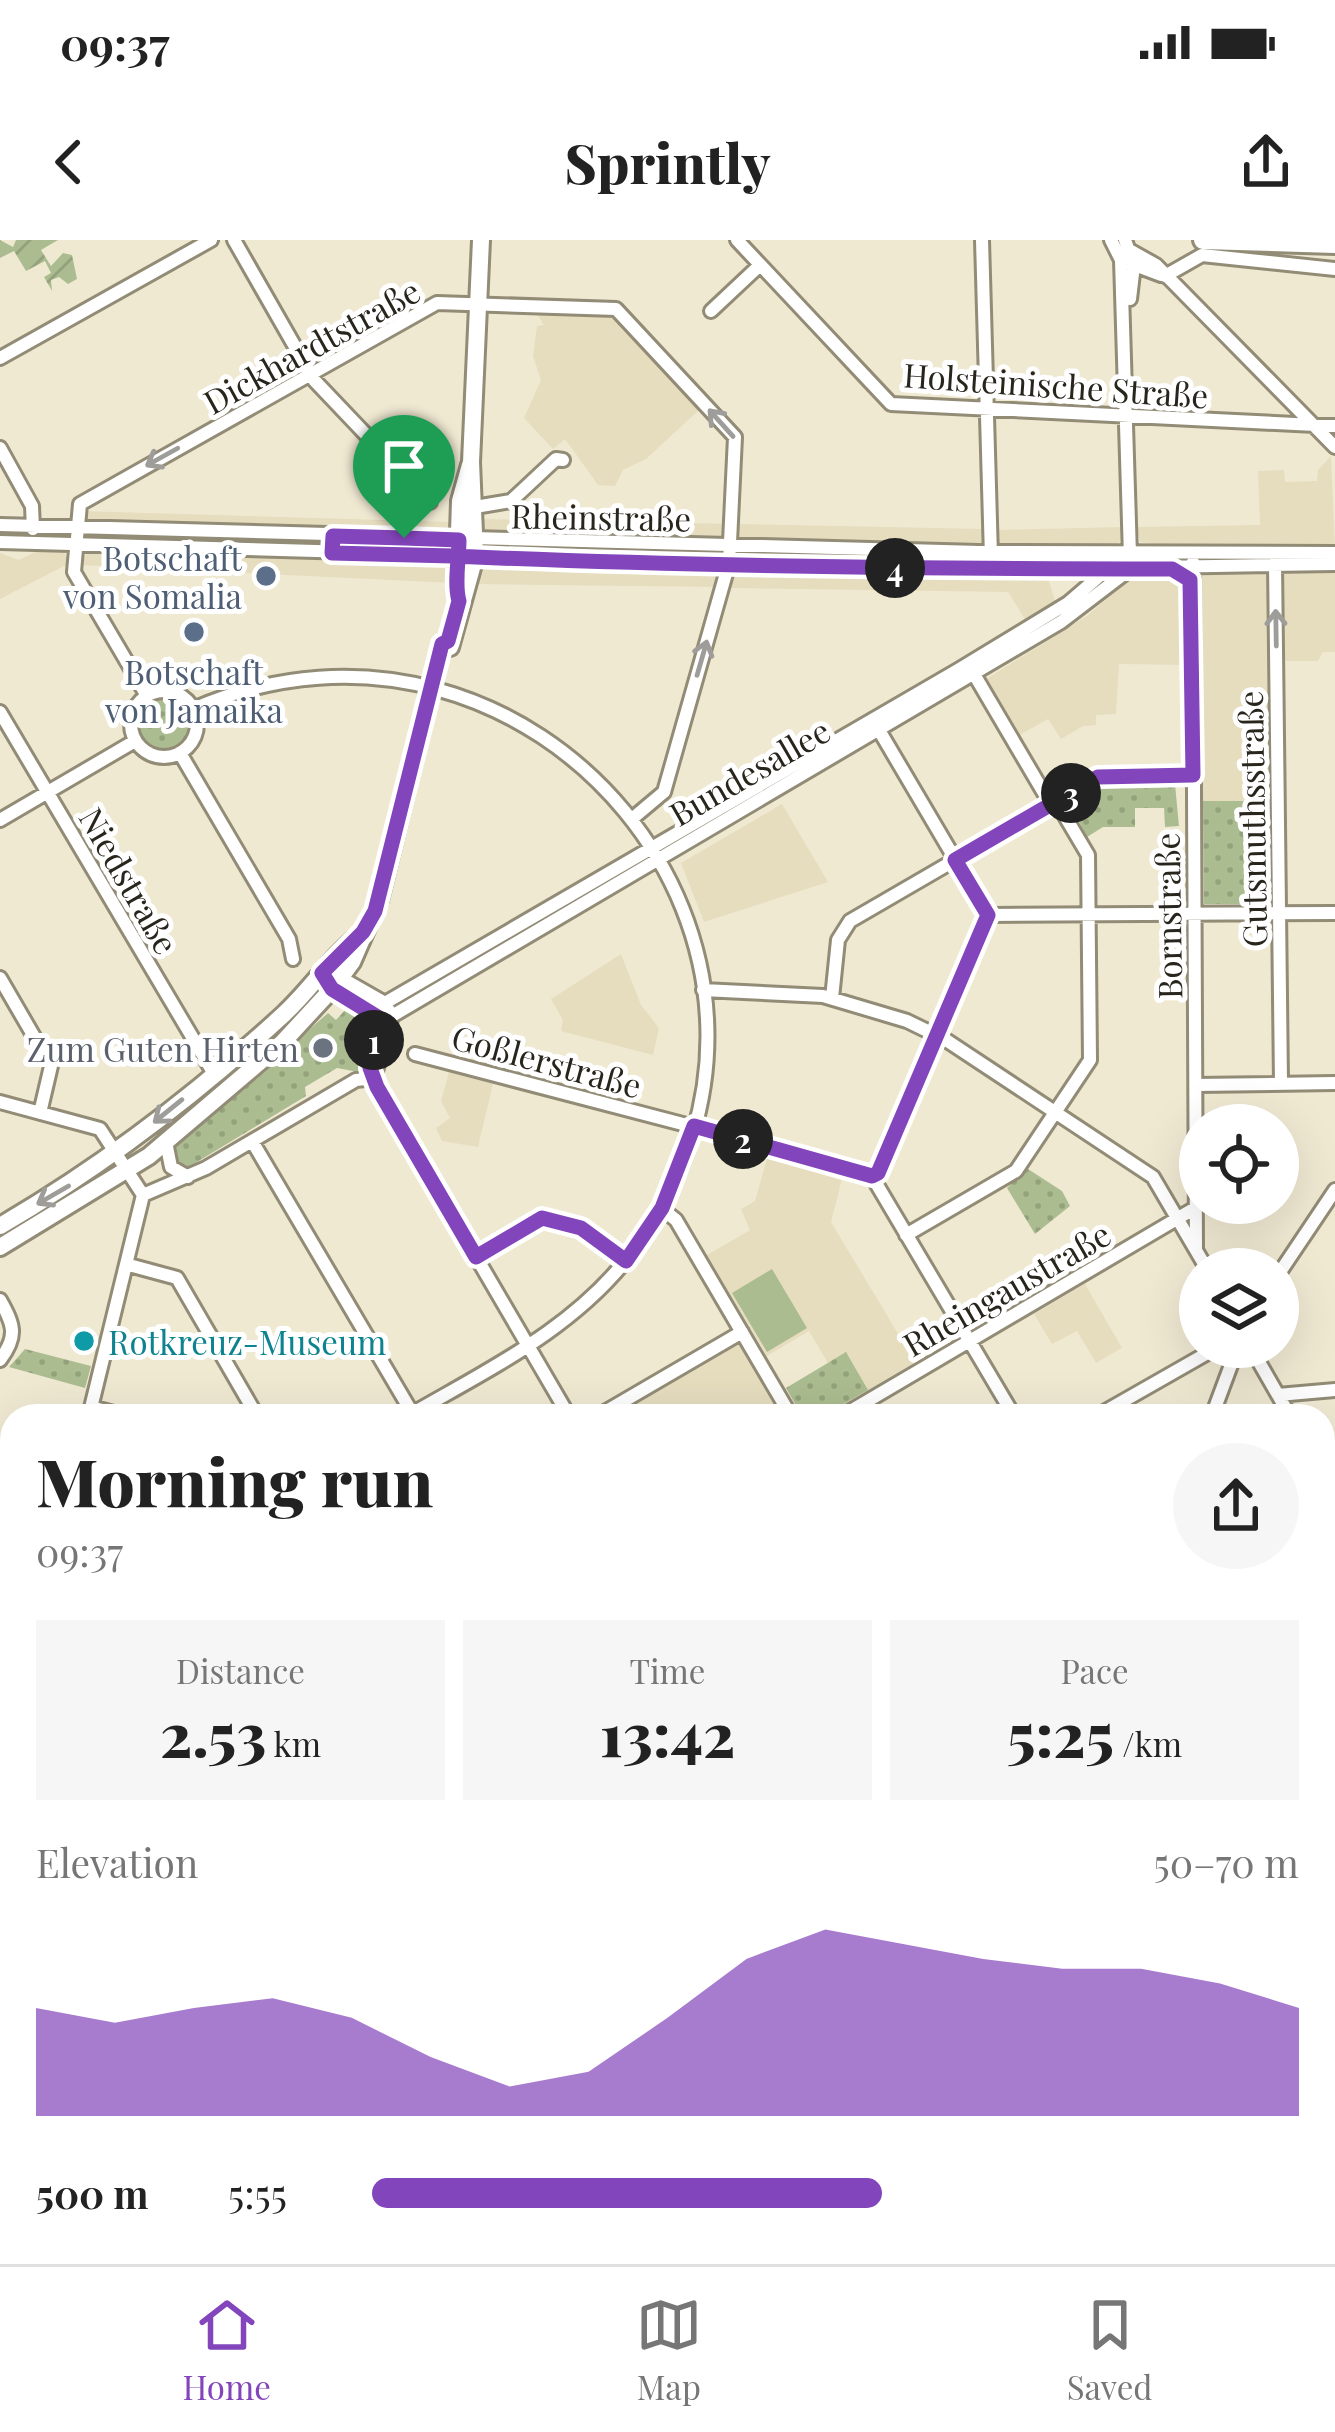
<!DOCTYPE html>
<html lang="en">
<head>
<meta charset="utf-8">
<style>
  body { margin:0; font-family:"Playfair Display",serif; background:#f6f6f6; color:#222; height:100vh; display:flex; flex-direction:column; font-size:45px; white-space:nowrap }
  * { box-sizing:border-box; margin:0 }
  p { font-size:39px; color:#767676 }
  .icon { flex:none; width:66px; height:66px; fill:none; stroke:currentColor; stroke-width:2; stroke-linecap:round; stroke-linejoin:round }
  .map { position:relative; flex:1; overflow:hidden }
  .sheet { position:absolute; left:0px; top:1164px; width:1335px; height:861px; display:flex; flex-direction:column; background:#fff; border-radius:36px 36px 0 0; box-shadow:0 12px 48px #0002 }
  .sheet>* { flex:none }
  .fabs { position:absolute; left:1179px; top:864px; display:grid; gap:24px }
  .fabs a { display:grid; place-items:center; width:120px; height:120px; border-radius:50%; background:#fff; box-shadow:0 12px 48px #0002; font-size:60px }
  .pin { position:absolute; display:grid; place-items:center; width:102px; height:102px; color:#fff; margin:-123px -51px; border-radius:50% 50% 50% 0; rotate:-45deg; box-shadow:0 0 12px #0007 }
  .pin .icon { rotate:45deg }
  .km { position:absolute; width:60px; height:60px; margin:-30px; border-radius:50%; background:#222; color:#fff; font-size:33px; line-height:60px; text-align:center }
  .round { display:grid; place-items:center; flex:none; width:126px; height:126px; border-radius:63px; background:#f6f6f6 }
  .summary { display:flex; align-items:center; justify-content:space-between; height:204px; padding:0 36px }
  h1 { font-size:66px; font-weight:800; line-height:90px }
  .stats { display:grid; grid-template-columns:repeat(3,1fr); gap:18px; height:204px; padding:12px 36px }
  .stats div { display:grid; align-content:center; border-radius:0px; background:#f6f6f6; text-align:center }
  .stats b { font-size:60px; font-weight:800 }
  .stats small { font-size:33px; font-weight:400 }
  .stats p { font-size:33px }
  .chart { height:336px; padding:24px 36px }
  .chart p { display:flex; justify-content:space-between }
  .chart svg { width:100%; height:216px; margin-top:12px; fill:#8345bb; opacity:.7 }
  ul { padding:0 36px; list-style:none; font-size:39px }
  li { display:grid; grid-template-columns:192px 144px 1fr; align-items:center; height:90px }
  li i { height:30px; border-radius:15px; background:#8345bb }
  .status { display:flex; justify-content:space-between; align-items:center; height:84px; padding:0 60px; background:#fff; direction:ltr }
  .status svg { height:33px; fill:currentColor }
  header { display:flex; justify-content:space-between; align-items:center; height:156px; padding:0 36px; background:#fff; font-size:54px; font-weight:800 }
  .tabs { display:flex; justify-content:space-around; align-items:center; height:168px; border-top:3px solid #e0e0e0; background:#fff; font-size:33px; color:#767676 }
  .tabs a { display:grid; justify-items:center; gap:6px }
  .tabs .current { color:#8345bb }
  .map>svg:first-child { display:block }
  .built { fill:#e6ddbf }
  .grass { fill:#abbd90 }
  .cemetery { fill:url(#cemetery-stones) }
  .park { fill:url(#park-dots) }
  .garden { fill:url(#garden-furrows) }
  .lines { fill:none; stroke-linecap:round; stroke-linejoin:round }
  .minor-casing { stroke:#928b76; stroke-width:18 }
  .major-casing { stroke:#928b76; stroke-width:22 }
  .highway-casing { stroke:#928b76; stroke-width:24 }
  .minor { stroke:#fff; stroke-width:12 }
  .major { stroke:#fff; stroke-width:16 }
  .highway { stroke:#fff; stroke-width:18 }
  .tram { stroke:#6c685a; stroke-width:3 }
  .rail-casing { stroke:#6c685a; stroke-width:8 }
  .rail { stroke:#fff; stroke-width:3; stroke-dasharray:9; stroke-linecap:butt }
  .oneway { stroke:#9e9d99 }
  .route-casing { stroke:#fff; stroke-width:24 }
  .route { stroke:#8345bb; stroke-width:15 }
  .service-dot { fill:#5c6f8a; stroke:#fff; stroke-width:4.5 }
  .worship-dot { fill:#6b7280; stroke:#fff; stroke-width:4.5 }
  .culture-dot { fill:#0f9aa8; stroke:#fff; stroke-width:4.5 }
  .labels { text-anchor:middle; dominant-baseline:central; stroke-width:10; stroke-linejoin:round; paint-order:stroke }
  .street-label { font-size:33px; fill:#28251c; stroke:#fff }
  .service-label { font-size:33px; fill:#4e5e75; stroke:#fff; text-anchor:end }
  .worship-label { font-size:33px; fill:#5b616d; stroke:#fff; text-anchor:end }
  .culture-label { font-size:33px; fill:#0d838f; stroke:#fff; text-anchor:start }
</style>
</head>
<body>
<div class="status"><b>09:37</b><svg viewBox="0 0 49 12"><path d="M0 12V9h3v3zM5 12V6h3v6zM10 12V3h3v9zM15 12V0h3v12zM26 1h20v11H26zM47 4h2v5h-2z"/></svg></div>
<header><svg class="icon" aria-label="back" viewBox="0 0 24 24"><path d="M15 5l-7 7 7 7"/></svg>Sprintly<svg class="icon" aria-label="share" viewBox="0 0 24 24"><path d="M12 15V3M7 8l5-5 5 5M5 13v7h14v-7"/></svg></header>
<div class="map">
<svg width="1335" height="2024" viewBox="0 0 1335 2024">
  <defs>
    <pattern id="cemetery-stones" width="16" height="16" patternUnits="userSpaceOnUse" patternTransform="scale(3)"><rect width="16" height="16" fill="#abbd90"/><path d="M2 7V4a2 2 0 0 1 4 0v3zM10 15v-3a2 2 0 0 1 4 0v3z" fill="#93a27c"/></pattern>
    <pattern id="park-dots" width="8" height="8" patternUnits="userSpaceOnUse" patternTransform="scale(3)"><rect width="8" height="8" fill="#abbd90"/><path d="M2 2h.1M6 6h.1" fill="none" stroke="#93a27c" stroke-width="1.8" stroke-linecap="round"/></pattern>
    <pattern id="garden-furrows" width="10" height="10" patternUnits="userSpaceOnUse" patternTransform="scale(3)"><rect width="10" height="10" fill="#abbd90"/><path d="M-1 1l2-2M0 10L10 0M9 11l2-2" fill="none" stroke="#93a27c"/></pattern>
  </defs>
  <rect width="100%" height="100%" fill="#f0e9d2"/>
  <path class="built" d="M537,74L612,77L699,170L646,219L623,230L615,246L598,245L565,199L553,209L524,178L541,140L533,116L537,86L544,85Z
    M1331,216L1335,309H1208L1140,302L1137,287L1260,285L1258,231L1284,230L1285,242L1317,241L1318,230Z
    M81,271L452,282L450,293L86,281Z
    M479,279L622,281L727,284L725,299L486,294Z
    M736,284L985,289V300L982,307L740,300Z
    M1122,287V300L1114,306L1003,307L996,303L995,290Z
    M41,309L64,311L68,324L0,359V313L19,320Z
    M89,311L446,322L451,324L454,343L79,325Z
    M486,323L715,329L721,335L718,347L473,344Z
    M1335,328V412H1323L1318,421H1286L1280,410L1283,332Z
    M739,329L1047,335L1056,364L1026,381L1008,352L727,348L732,333Z
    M1195,333H1271L1274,561H1198Z
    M1177,337L1186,347L1187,425L1119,424L1116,474L1096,475V485L1083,486L1061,499L1048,479L1016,497L983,441L1087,376L1130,338Z
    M782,564L828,642L704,682L681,623Z
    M621,714L641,765L659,788L653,815L561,791L563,780L551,759Z
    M449,832L493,844L478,907L442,901L436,888L450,878L441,861Z
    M768,915L843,935L831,982L915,1122L868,1150L846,1113L828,1123L809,1091L767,1116L707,1015L750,990L741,969L755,961Z
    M1085,1044L1122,1108L1096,1123L1077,1091L1052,1104L1034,1074Z
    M737,1102L781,1176H612Z"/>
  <path class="grass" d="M772,1029L807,1088L767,1112L732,1053Z"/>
  <path class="cemetery" d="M12,1420V1591L0,1571V1427Z"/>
  <path class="park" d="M135 484a28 28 0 1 1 56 0a28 28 0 1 1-56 0Z
    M1100,544H1175L1179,586L1165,587L1164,568H1135V587H1103L1087,597L1070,564Z
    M1203,561H1271L1272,664H1204Z
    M347,768L364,777L371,795L358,832L337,828L305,847L306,856L187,928L175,926L174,909L328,773L336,780Z
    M1028,929L1062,951L1070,966L1035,994L1007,948Z
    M25,1109L91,1126L85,1148L9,1127Z
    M846,1112L868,1150L823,1176H802L786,1148Z"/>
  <path class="garden" d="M0,0L13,7L16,0H58L41,10L51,26L63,13L72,15L77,39L68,44L59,37L51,40L52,51L44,37L51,33L45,21L26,31L14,11L0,18Z"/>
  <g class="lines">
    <g class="minor-casing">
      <path id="minor" d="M234,0L314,140L430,262
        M737,0L891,164L1335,186
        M982,0L991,317
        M1111,0L1121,20L1161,35
        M1125,0L1134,25L1130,59
        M1131,11L1156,25L1335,207
        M1121,20L1130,316
        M1165,36L1202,15L1335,29
        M711,71L760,25
        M0,118L211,0
        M0,208L32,266L33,289
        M475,267L511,261L556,219L563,220
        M0,285L979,312L1335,313
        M0,302L979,330L1335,324
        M1193,322L1196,1010
        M1275,323L1281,843
        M971,429L1051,565
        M131 484a33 33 0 1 1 66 0a33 33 0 1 1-66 0Z
        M147,456L74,332L80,264L437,63L616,69L735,197L729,323L664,552L633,578
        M193,469C533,322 858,709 633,1011C576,1088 489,1129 408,1176
        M0,472L214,834
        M876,485L988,675
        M180,513L289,699L293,719
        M0,580L135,501
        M988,675L1335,673
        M322,732C336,754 366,780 392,776L1061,382L1129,330
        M336,735L385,763L392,776L374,838
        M0,738L51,826L40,873
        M703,750L823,756L907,781L946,800L1153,937L1207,1029
        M832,758L838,700L850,681L1098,537L1193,535
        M385,763L958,430L1068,363L1110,327
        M380,775L370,828L377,847L569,1176
        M415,814L870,933L1014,1176
        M1196,845L1335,843
        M0,862L100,889L143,955L89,1176
        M252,901L414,1176
        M166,902L171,927L188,937
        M872,936L879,931L988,675
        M143,955L206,928L356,840L374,838
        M661,968L676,980L791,1176
        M906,995L1016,931L1090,820L1088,615L1056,561
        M476,1017L542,978L581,988L626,1021
        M129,1025L177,1038L257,1176
        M1278,1035L1335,950
        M0,1060C14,1085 18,1096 0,1120
        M1278,1155L1335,1150
        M91,1167L125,1176
        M598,1176L742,1092
        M842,1176L1197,967
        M1097,1176L1218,1107
        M1212,1176L1234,1117L1245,1111L1255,1115L1290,1176
        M1323,1235L1335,1256
        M0,1339L12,1343
        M0,1356L12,1360
        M0,1415L12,1408
        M1323,1430L1335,1420
        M1323,1462L1335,1475
        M1323,1562L1335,1571
        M0,1589L12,1609
        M0,1671L12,1664
        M1323,1683L1335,1690
        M1323,1701L1335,1708
        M0,1799L12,1793
        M1323,1824L1335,1825
        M1323,1935L1335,1928
        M153,2013L155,2024
        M283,2013L309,2024
        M633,2013L639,2024
        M810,2013L815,2024
        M969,2013L975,2024
        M328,2024L332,2013
        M588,2024L601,2013
        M1169,2024L1188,2013"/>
    </g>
    <g class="major-casing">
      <path id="major" d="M457,354L460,261L470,225
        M450,407L475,317L471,222L481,0
        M0,986C103,926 196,855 284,774C312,748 331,717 361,694
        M0,1007L149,916L283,802L332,749L352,722L379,660L442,404L448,401"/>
    </g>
    <g class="highway-casing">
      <path id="highway" d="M1203,0L1335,4
        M0,1922L12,1949
        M38,2013L41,2024
        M0,2015L2,2024"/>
    </g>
    <use href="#minor" class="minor"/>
    <use href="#major" class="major"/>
    <use href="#highway" class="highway"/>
    <path class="tram" d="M0,1873L12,1896
      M57,2013L60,2024"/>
    <g class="rail-casing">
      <path id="rail" d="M0,1845L12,1867
        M74,2013L78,2024"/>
    </g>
    <use href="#rail" class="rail"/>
  </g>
  <defs><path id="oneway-shaft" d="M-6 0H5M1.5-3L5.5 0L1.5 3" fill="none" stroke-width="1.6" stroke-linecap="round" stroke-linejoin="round" transform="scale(3)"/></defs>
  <g class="oneway">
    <use href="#oneway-shaft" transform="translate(721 183) rotate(-132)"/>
    <use href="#oneway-shaft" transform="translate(162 217) rotate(151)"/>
    <use href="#oneway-shaft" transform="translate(1276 388) rotate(-91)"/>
    <use href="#oneway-shaft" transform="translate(702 418) rotate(-74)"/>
    <use href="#oneway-shaft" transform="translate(168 871) rotate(141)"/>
    <use href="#oneway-shaft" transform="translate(53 955) rotate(150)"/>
  </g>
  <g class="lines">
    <g class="route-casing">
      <path id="route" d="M404,298L459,300C459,319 454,344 459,361L448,401L442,404L375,671L363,692L322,733L332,749L379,778L370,828L377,847L476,1017L542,978L581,988L626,1021L662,968L694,886L872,936L878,933L988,675L955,620L1098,537L1193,535L1190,340L1172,329C933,329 692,327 453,316L332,313L333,296L404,298"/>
    </g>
    <use href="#route" class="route"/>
  </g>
  <g class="service-dot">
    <circle cx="266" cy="336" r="12"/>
    <circle cx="194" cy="392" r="12"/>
  </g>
  <circle class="worship-dot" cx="323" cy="808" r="12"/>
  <circle class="culture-dot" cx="84" cy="1101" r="12"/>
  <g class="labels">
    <g class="street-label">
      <text transform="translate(311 105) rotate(-29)">Dickhardtstraße</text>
      <text transform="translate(1056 144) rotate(4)">Holsteinische Straße</text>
      <text transform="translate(601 276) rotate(1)">Rheinstraße</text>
      <text transform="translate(749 531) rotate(-30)">Bundesallee</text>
      <text transform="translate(1251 579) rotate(-91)">Gutsmuthsstraße</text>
      <text transform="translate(130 640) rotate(60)">Niedstraße</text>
      <text transform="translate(1167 676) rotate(-91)">Bornstraße</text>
      <text transform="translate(547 820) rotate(15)">Goßlerstraße</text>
      <text transform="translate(1006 1048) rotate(-30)">Rheingaustraße</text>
    </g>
    <g class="service-label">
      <text x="242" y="317">Botschaft<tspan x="242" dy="38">von Somalia</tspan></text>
      <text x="194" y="431" text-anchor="middle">Botschaft<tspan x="194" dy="38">von Jamaika</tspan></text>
    </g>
    <g class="worship-label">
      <text x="299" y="808">Zum Guten Hirten</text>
    </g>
    <g class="culture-label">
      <text x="108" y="1101">Rotkreuz-Museum</text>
    </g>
  </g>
</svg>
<div class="fabs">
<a><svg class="icon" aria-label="locate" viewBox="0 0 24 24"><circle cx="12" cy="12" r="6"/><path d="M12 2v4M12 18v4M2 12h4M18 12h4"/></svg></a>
<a><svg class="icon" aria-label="layers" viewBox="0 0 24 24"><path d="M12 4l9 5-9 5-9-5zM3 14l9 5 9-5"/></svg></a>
</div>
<div class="pin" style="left:404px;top:298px;background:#1e9e55"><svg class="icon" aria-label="arrive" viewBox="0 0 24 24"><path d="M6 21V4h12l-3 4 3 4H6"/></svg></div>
<b class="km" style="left:374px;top:800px">1</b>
<b class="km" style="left:743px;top:899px">2</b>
<b class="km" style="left:1071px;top:553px">3</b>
<b class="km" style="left:895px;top:328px">4</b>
<section class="sheet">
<div class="summary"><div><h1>Morning run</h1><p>09:37</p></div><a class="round"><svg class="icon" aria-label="share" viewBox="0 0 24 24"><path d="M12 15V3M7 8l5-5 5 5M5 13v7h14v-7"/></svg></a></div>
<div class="stats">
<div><p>Distance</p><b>2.53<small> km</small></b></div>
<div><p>Time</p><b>13:42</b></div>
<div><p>Pace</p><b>5:25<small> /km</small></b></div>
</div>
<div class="chart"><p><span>Elevation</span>50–70 m</p>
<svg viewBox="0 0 160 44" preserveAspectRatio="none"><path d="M0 44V22L10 25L20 22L30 20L40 24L50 32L60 38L70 35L80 24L90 12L100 6L110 9L120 12L130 14L140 14L150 17L160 22V44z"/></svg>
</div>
<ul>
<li><b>500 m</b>5:55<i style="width:55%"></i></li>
</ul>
</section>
</div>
<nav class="tabs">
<a class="current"><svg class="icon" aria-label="home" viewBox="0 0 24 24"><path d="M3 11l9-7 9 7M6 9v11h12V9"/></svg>Home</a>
<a><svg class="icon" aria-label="map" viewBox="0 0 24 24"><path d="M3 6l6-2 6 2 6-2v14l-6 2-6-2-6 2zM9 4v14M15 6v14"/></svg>Map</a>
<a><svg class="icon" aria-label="saved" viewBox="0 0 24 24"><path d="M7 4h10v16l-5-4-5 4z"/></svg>Saved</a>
</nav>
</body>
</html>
